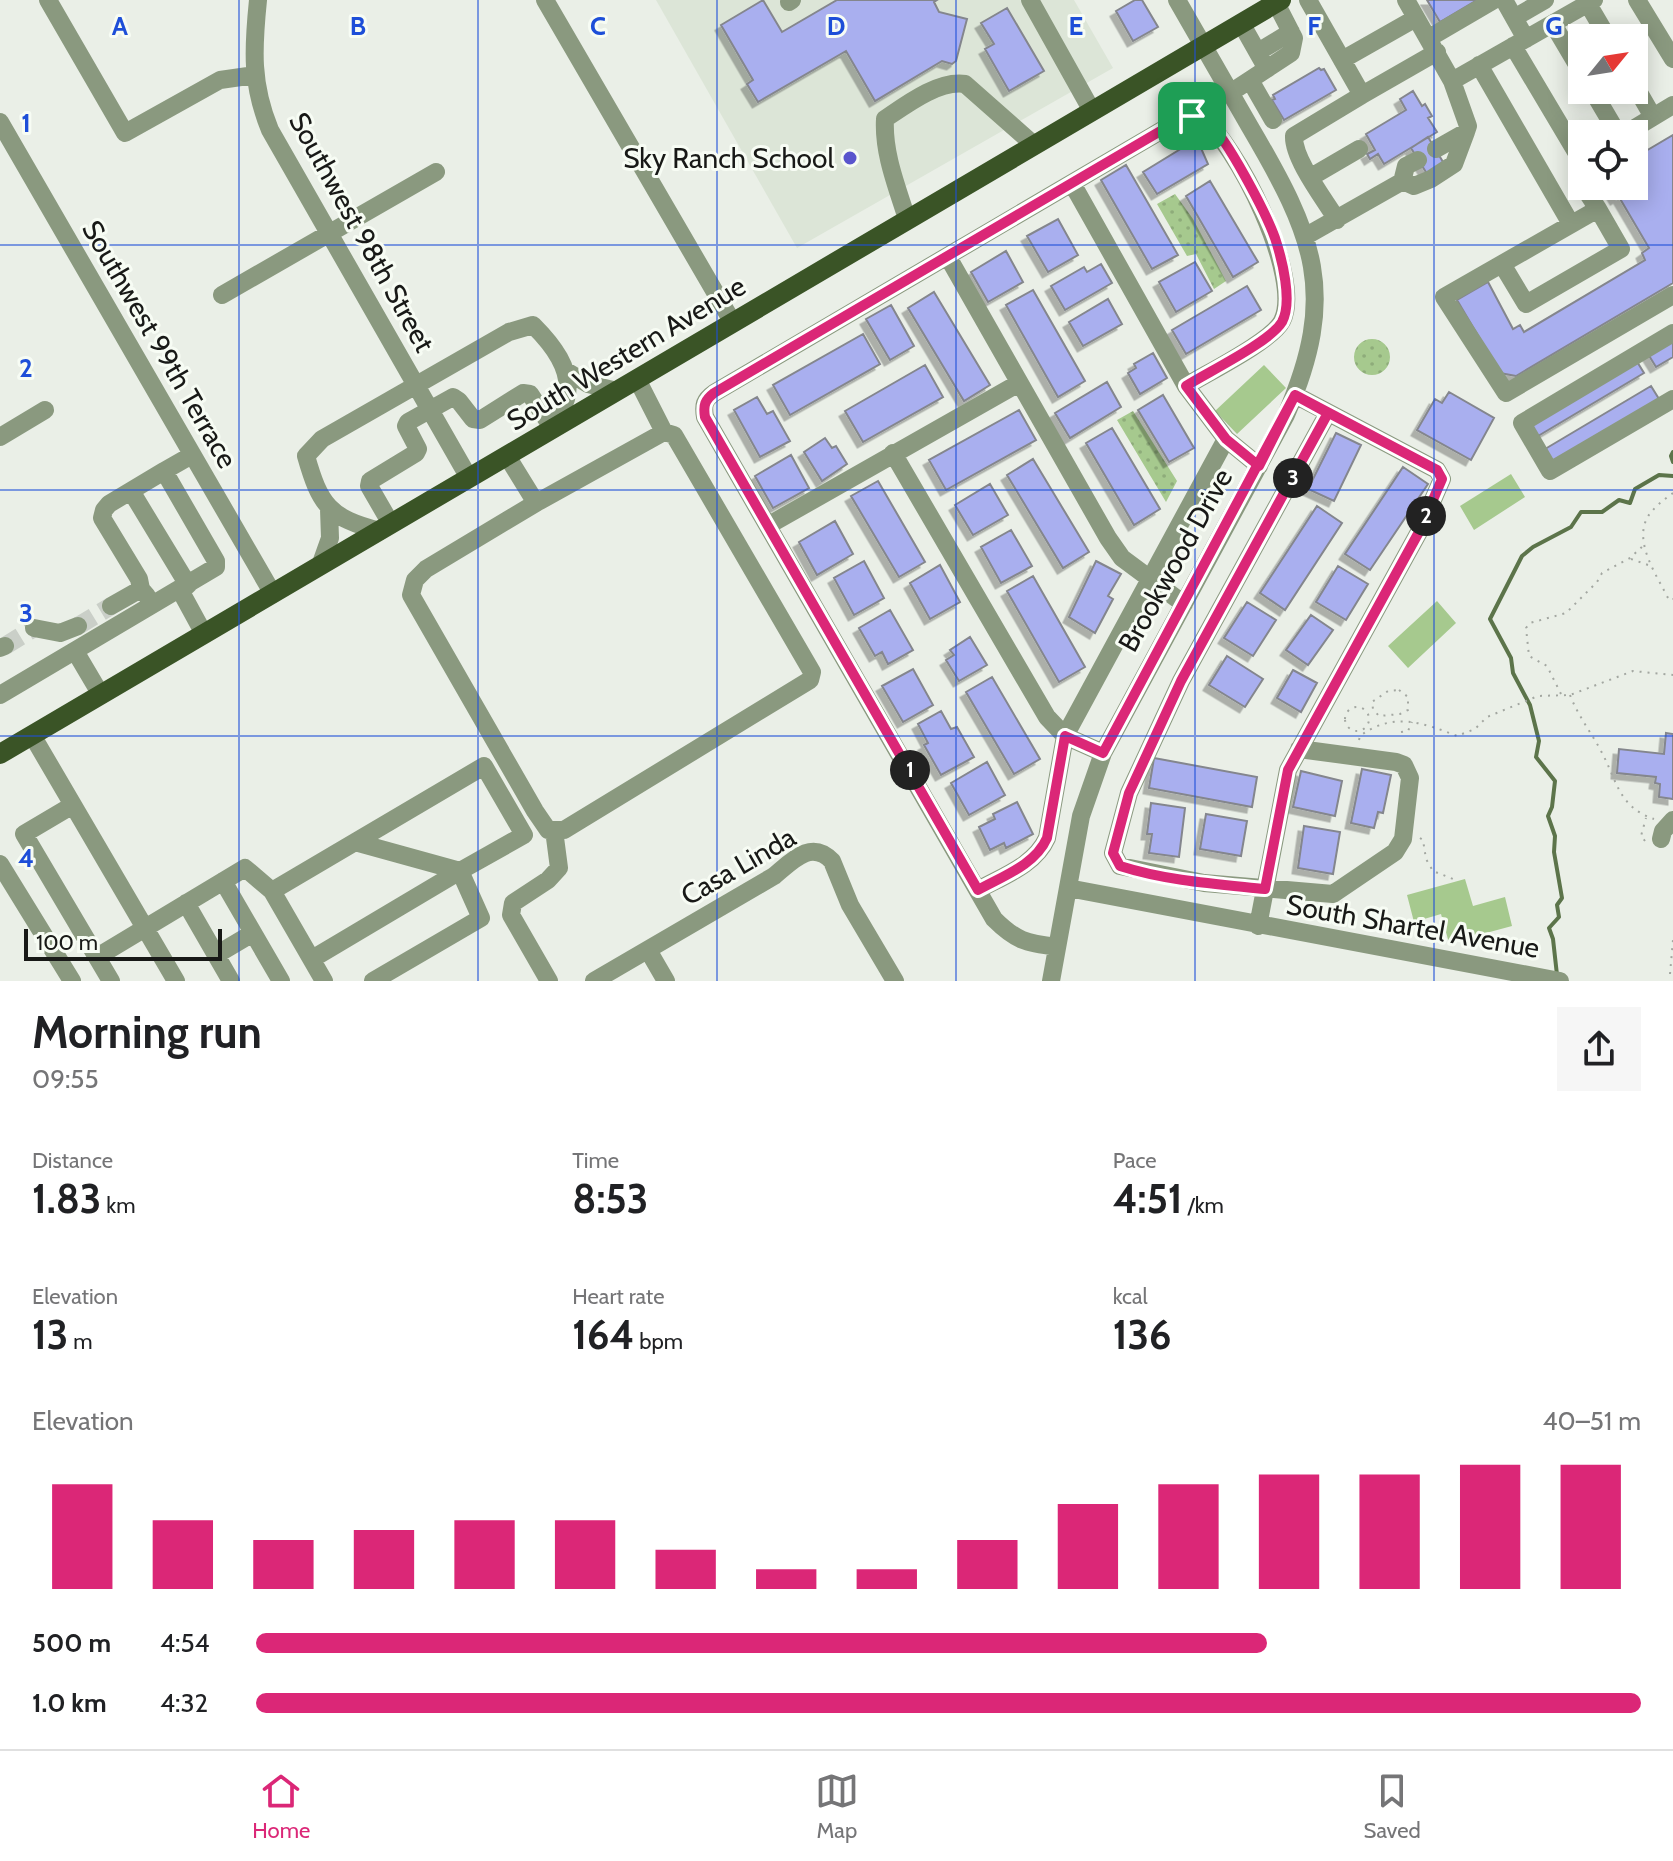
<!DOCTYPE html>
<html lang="en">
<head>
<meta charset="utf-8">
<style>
  body { margin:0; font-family:Cabin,sans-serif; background:#f6f6f6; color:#202124; height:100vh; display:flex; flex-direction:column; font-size:30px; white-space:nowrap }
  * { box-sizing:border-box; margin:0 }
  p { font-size:26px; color:#757577 }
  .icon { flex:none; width:44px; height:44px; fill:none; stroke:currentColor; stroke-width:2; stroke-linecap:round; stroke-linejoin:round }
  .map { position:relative; height:981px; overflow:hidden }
  .panel { display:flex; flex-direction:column; background:#fff; flex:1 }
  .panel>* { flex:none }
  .needle { width:52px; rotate:60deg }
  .controls { position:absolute; left:1568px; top:24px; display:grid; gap:16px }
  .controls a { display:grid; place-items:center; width:80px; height:80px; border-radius:0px; background:#fff; box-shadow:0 4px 20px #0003; font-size:40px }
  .scale { position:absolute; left:24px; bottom:20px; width:198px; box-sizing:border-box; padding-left:8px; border:4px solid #181917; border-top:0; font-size:22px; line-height:28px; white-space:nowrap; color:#181917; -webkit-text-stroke:6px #f7fcf4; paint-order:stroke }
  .pin { position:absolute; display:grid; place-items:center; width:68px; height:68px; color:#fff; margin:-34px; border-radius:16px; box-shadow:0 4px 12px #0006 }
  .km { position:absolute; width:40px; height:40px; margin:-20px; border-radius:50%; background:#222; color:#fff; font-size:22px; line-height:40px; text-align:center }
  .round { display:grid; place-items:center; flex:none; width:84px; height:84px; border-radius:0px; background:#f6f6f6 }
  .headline { display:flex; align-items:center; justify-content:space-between; height:136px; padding:0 32px }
  h1 { font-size:44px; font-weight:700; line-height:60px }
  .figures { display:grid; grid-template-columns:repeat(3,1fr); gap:12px; height:136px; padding:8px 32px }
  .figures div { display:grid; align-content:center }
  .figures b { font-size:40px; font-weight:700 }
  .figures small { font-size:22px; font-weight:400 }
  .figures p { font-size:22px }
  .chart { height:224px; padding:16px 32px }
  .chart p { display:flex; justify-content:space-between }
  .chart svg { width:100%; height:144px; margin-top:8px; stroke:#db2777; stroke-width:6 }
  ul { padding:0 32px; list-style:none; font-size:26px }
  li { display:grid; grid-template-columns:128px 96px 1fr; align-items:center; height:60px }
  li i { height:20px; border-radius:10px; background:#db2777 }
  .tabs { display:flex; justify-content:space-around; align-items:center; height:112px; border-top:2px solid #e0e0e0; background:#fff; font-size:22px; color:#757577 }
  .tabs a { display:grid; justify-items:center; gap:4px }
  .tabs .on { color:#db2777 }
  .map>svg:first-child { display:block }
  .built { fill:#dce5d7 }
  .grass { fill:url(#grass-dots) }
  .pitch { fill:#a6c98e }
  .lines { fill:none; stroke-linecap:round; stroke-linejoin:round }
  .stream { stroke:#5c744a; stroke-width:4 }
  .building { fill:#a9afef; stroke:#84868d; stroke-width:2; filter:url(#shadow) }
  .minor-tunnel { stroke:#cacfc8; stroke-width:18; stroke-dasharray:18 9; stroke-linecap:butt }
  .path { stroke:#a3a7a1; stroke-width:2; stroke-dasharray:2 6; stroke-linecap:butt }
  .minor { stroke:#8a997f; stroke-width:18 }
  .major { stroke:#3a5426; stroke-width:20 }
  .route-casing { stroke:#fff; stroke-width:16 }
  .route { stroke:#db2777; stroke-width:10 }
  .grid { fill:none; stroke:#1d4ed8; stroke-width:2; stroke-opacity:0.55 }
  .poi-dot { fill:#5a55cd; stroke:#f7fcf4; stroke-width:3 }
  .labels { text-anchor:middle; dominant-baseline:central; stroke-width:6; stroke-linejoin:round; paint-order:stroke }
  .poi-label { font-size:28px; fill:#181917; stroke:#f7fcf4; text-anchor:end }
  .street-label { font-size:28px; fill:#181917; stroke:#f7fcf4 }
  .grid-label { font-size:26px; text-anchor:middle; font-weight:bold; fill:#1d4ed8; stroke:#f7fcf4; stroke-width:6; stroke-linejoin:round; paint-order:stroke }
</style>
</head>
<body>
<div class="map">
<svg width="1673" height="981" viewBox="0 0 1673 981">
  <defs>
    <pattern id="grass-dots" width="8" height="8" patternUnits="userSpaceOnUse" patternTransform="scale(2)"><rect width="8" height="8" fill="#a6c98e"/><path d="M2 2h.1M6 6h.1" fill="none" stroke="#8eac7a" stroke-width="1.8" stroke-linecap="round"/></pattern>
    <filter id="shadow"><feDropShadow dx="-5.5" dy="5.5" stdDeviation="0" flood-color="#0004"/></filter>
  </defs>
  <rect width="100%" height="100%" fill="#eaefe7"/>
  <path class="built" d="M656,0H1074L1113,68L797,248Z"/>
  <path class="grass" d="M1175,194L1193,219L1226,281L1214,289L1196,254L1187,256L1157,204Z
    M1354 357a18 18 0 1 1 36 0a18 18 0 1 1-36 0Z
    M1133,411L1177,481L1166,502L1117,420Z"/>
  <path class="pitch" d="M1264,365L1286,388L1237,434L1215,411Z
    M1511,474L1525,497L1474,530L1460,506Z
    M1437,601L1456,623L1408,668L1388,646Z
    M1465,879L1473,906L1505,897L1512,926L1449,943L1441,914L1414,922L1407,895Z"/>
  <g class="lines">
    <path class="stream" d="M1673,452L1671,456L1673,462
      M1557,975L1553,939L1549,928L1559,917L1557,905L1562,898L1554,852L1555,836L1548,816L1552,807L1555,781L1536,757L1539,741L1530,705L1513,673L1511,658L1490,619L1522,556L1533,547L1571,527L1581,512H1602L1619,500L1630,503L1635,489L1659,475L1673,476"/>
  </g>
  <path class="building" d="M763,0L782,32L837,0H937L934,2L939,12L967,19L956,61L952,64L942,61L875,101L846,51L758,102L747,84L753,80L721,25Z
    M1135,0H1142L1158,27L1133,41L1116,11Z
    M1427,0H1477L1440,22Z
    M1007,8L1044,71L1009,91L985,49L994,44L981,23Z
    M1319,68L1321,70L1324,69L1336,90L1284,120L1272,100L1275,99L1273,95Z
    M1413,91L1422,106L1425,104L1432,116L1428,118L1437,132L1384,164L1378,154L1370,159L1367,154L1375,150L1366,134L1406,110L1400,99Z
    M1673,135V283L1516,376L1500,373L1457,300L1488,282L1513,329L1520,325L1524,332L1645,260L1642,253L1649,248L1619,197L1616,199L1608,186H1634V158Z
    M1428,137L1446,167L1429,177L1411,148Z
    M1197,139L1208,164L1157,194L1143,172Z
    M1126,165L1178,255L1152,269L1101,180Z
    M1210,181L1258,262L1233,277L1186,196Z
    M1058,219L1078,255L1048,272L1027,236Z
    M1006,251L1023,282L988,302L971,272Z
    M1195,262L1212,291L1176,312L1159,282Z
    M1101,264L1112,283L1065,310L1051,286L1084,267L1087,272Z
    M1247,286L1261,310L1186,354L1172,330Z
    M1033,290L1085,381L1058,397L1006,305Z
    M934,292L990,385L964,401L908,308Z
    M1108,299L1122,324L1083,346L1069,322Z
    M891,305L914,346L890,360L866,319Z
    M863,334L880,364L790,415L773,385Z
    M1673,339V357L1656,367L1648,354Z
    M1153,353L1167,378L1140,394L1128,373L1136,368L1134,364Z
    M1636,360L1644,373L1533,439L1525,426Z
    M925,365L943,397L863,442L845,411Z
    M1107,382L1121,407L1070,438L1055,413Z
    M1651,386L1659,399L1548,466L1540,452Z
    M1449,392L1494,418L1471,460L1417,430L1435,399L1442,403Z
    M1163,395L1194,448L1169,462L1138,410Z
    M757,397L767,414L773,411L790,441L760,457L734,410Z
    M1019,410L1036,440L946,490L929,460Z
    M1112,428L1160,509L1134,525L1086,443Z
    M1336,433L1361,445L1334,501L1308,489Z
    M825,438L832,448L836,446L847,464L822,481L804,452Z
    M791,455L809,488L773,508L755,476Z
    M1033,459L1089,552L1063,568L1007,475Z
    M1403,467L1428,484L1370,570L1345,554Z
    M878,481L925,562L899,577L851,496Z
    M990,484L1008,515L973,535L955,505Z
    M1317,506L1342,523L1285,610L1260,593Z
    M835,521L853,554L817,575L799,542Z
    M1011,530L1032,566L1001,583L981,547Z
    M864,561L884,598L854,615L834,578Z
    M1096,561L1121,574L1108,596L1113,599L1095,633L1069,617Z
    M940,565L960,602L930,619L910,583Z
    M1338,566L1368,584L1346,620L1316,602Z
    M1033,576L1085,667L1059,682L1007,591Z
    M1247,602L1276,620L1253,656L1224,638Z
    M890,610L913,650L888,664L882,652L875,656L859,628Z
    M1311,615L1333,630L1308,665L1286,650Z
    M970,637L987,665L959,681L946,660L954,655L950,650Z
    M1227,656L1263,679L1245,707L1209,685Z
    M913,669L933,705L903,722L882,686Z
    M1293,670L1317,683L1301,712L1277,698Z
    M992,677L1040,759L1014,774L966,692Z
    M941,711L951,729L957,727L974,757L941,775L924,745L928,743L918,724Z
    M1666,733L1673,734V799L1659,797L1660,784L1655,783L1656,777L1617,773L1619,749L1664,754Z
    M1154,758L1257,777L1252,807L1149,788Z
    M987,762L1005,795L969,815L951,783Z
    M1362,769L1391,775L1383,813L1378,812L1374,828L1351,823Z
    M1301,771L1342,781L1335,816L1293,807Z
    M1017,802L1033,834L1006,848L1004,843L990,850L979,827L995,819L993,814Z
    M1151,803L1185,808L1179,857L1149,853L1152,834H1147Z
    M1206,814L1247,821L1241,856L1200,849Z
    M1304,826L1340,832L1333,874L1298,868Z"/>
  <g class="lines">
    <path class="minor-tunnel" d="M78,626L111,606
      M5,646L34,628"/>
    <path class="path" d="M1673,493C1666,498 1658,504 1653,510C1628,536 1657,575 1669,600L1673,599
      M1631,559L1651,566
      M1399,690L1408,697V710L1400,714L1379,716L1373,709L1372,702L1388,691Z
      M1561,694L1547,666L1529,656L1526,628L1530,623L1566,613L1597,582L1602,573L1630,558L1645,544
      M1570,695C1578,716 1591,732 1601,751C1617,780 1618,807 1654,819
      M1345 719a12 12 0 1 1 24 0a12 12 0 1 1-24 0Z
      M1401,732L1408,731L1412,722
      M1359,740L1360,736C1392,712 1422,722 1457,736L1475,729L1487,717L1538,696L1570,695L1633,671L1673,675
      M1420,838L1423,840L1426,859L1433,871L1458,881
      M1645,841L1641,836L1646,818
      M1670,974L1673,940"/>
    <path class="minor" d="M48,0L125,133L220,80L255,75
      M258,0C253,49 251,84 270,130L469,478
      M545,0L733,323
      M1030,0L1092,111
      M1308,0L1362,95L1437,52
      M1406,0L1452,81L1594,0
      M1504,0L1526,39
      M1637,0L1673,59
      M789,2L792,0
      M1588,4L1608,38
      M1514,18L1545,0
      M1241,23L1267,69
      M1553,24L1582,73
      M1429,38L1494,0
      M1513,46L1582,162
      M1258,52L1291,32
      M1342,60L1416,18
      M1479,65L1571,224
      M1250,80L1273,120
      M1634,84L1653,117
      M1592,90L1618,134
      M1230,93L1291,53L1294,38L1276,3
      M0,122L273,594
      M1625,134L1673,105
      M1436,149L1466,132
      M1311,177L1359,149
      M1402,182L1406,166L1418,160
      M1073,185L1186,386L1226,439L1259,466
      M1583,186L1598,209L1444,297L1506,393L1673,295
      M907,219C897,187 883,153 885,119C907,104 939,80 965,84L1034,145
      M1337,220C1325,200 1293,159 1294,136L1362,95
      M1306,236L1403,181L1414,186L1431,179L1454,164L1466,132L1468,126L1452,81
      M948,257L1108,538L1122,558L1184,604
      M1502,264L1526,304L1621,249L1598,209
      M222,295L436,172
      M1673,333L1522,423L1550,471L1673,399
      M566,371L588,384L617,391
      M637,379L664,432
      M664,432L674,435L812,672L810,680L564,830H548L535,811L411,595L415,580L426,569L536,503Z
      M0,437L45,410
      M893,453L1047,717L1065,736L1103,753
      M507,456L536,503
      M131,491L188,585
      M391,524L369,486L370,481L416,453L418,449L406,426L408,422L453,397L459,401L473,419L480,420L523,393L530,394L553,429
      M769,525L1019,383
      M380,531C329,518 320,505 306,456L322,439L509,332L533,325C551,343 574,370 566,399C563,409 557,419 553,429
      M320,566L330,538L329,509
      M141,589L139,579L102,518L104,510L109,504L164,471
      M180,590L204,634
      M111,606L141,589L147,596
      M34,628L60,633L78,626
      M0,648L5,646
      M75,651L101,695
      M0,695L216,567V561L164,471L192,455
      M32,735L176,981
      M1299,749L1396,762L1404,765L1410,778L1403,839L1395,852L1333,894L1204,883L1120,866L1113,853L1129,793L1181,681L1328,413
      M73,805L24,834L111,981
      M1661,839L1663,831L1673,820
      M355,842L460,871
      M0,864L72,981
      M223,881L281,981
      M1068,888L1560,981
      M978,890C1003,876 1035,865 1047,838L1065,736L1226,439
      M186,903L231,981
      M1258,926L1288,770L1419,532L1442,479L1437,470L1295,395
      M1057,947C1026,943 1016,941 994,919L705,417C703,405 704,400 714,393L1181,119L1200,116C1236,142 1304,278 1282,321C1272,341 1207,373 1186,386
      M648,950L666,981
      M216,955L253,933
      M97,957L245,868L272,891
      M312,959L460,871
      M324,981L272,891L484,766L524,835L460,871L481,918L373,981
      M549,981L511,915L513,903L548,880L559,868L554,830
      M594,981L774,876C792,861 811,839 832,861L850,905L895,981
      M1051,981L1081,816L1103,753L1286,415C1339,293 1314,236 1250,127C1226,85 1201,42 1177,0"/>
    <path class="major" d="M0,754L1281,0"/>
  </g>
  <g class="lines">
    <g class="route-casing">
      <path id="route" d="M1192,116L1181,119L714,393C705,400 703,405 705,417L978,890C1003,876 1035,865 1047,838L1065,736L1103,753L1295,395L1437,470L1442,479L1419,532L1288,770L1265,889C1216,884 1167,881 1120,866L1113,853L1129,793L1181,681L1328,413L1295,395L1259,466L1226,439L1186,386C1208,372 1270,342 1282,322C1293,302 1282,259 1275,238C1266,213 1227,138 1208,122C1203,117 1199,116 1192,116"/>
    </g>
    <use href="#route" class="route"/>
  </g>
  <path class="grid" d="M239,0V981M478,0V981M717,0V981M956,0V981M1195,0V981M1434,0V981M0,245H1673M0,490H1673M0,736H1673"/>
  <circle class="poi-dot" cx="850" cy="158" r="8"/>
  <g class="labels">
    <g class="poi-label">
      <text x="834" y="158">Sky Ranch School</text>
    </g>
    <g class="street-label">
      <text transform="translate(362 232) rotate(61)">Southwest 98th Street</text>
      <text transform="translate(160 344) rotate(60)">Southwest 99th Terrace</text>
      <text transform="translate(626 353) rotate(-31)">South Western Avenue</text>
      <text transform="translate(1175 560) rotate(-61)">Brookwood Drive</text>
      <text transform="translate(738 866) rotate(-30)">Casa Linda</text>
      <text transform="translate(1413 926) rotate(10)">South Shartel Avenue</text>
    </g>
  </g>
  <g class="grid-label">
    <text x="120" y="35">A</text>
    <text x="358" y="35">B</text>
    <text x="598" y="35">C</text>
    <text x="836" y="35">D</text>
    <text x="1076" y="35">E</text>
    <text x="1314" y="35">F</text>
    <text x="1554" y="35">G</text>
    <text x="26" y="132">1</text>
    <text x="26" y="377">2</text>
    <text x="26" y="622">3</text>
    <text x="26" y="867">4</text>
  </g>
</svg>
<div class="controls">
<a><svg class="needle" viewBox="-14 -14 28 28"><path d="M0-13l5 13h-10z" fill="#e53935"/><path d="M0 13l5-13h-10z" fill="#757577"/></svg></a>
<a><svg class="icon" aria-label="locate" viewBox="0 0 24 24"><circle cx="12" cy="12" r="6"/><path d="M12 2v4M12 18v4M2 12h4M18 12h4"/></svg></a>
</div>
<div class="scale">100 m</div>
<div class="pin" style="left:1192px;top:116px;background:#1e9e55"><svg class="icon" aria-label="arrive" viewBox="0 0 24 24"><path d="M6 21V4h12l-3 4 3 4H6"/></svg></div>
<b class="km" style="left:910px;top:770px">1</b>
<b class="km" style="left:1426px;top:516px">2</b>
<b class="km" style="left:1293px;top:478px">3</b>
</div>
<section class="panel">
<div class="headline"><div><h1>Morning run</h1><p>09:55</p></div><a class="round"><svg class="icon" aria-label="share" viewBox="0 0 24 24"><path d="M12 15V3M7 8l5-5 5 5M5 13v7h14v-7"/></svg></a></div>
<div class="figures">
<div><p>Distance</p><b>1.83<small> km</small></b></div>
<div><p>Time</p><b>8:53</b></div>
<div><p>Pace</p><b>4:51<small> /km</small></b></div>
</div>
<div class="figures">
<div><p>Elevation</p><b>13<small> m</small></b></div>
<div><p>Heart rate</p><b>164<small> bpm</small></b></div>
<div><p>kcal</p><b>136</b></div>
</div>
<div class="chart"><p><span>Elevation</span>40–51 m</p>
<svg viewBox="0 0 160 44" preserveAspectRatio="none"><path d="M5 44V12M15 44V23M25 44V29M35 44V26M45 44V23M55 44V23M65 44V32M75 44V38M85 44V38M95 44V29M105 44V18M115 44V12M125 44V9M135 44V9M145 44V6M155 44V6"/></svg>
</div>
<ul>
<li><b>500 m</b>4:54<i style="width:73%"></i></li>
<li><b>1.0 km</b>4:32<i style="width:100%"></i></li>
</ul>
</section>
<nav class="tabs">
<a class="on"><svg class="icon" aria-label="home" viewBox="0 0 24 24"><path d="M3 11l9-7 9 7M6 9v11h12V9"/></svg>Home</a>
<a><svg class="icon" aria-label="map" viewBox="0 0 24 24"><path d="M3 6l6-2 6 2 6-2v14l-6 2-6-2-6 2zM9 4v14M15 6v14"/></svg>Map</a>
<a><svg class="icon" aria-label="saved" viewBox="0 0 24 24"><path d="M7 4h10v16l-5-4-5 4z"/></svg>Saved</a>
</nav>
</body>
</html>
